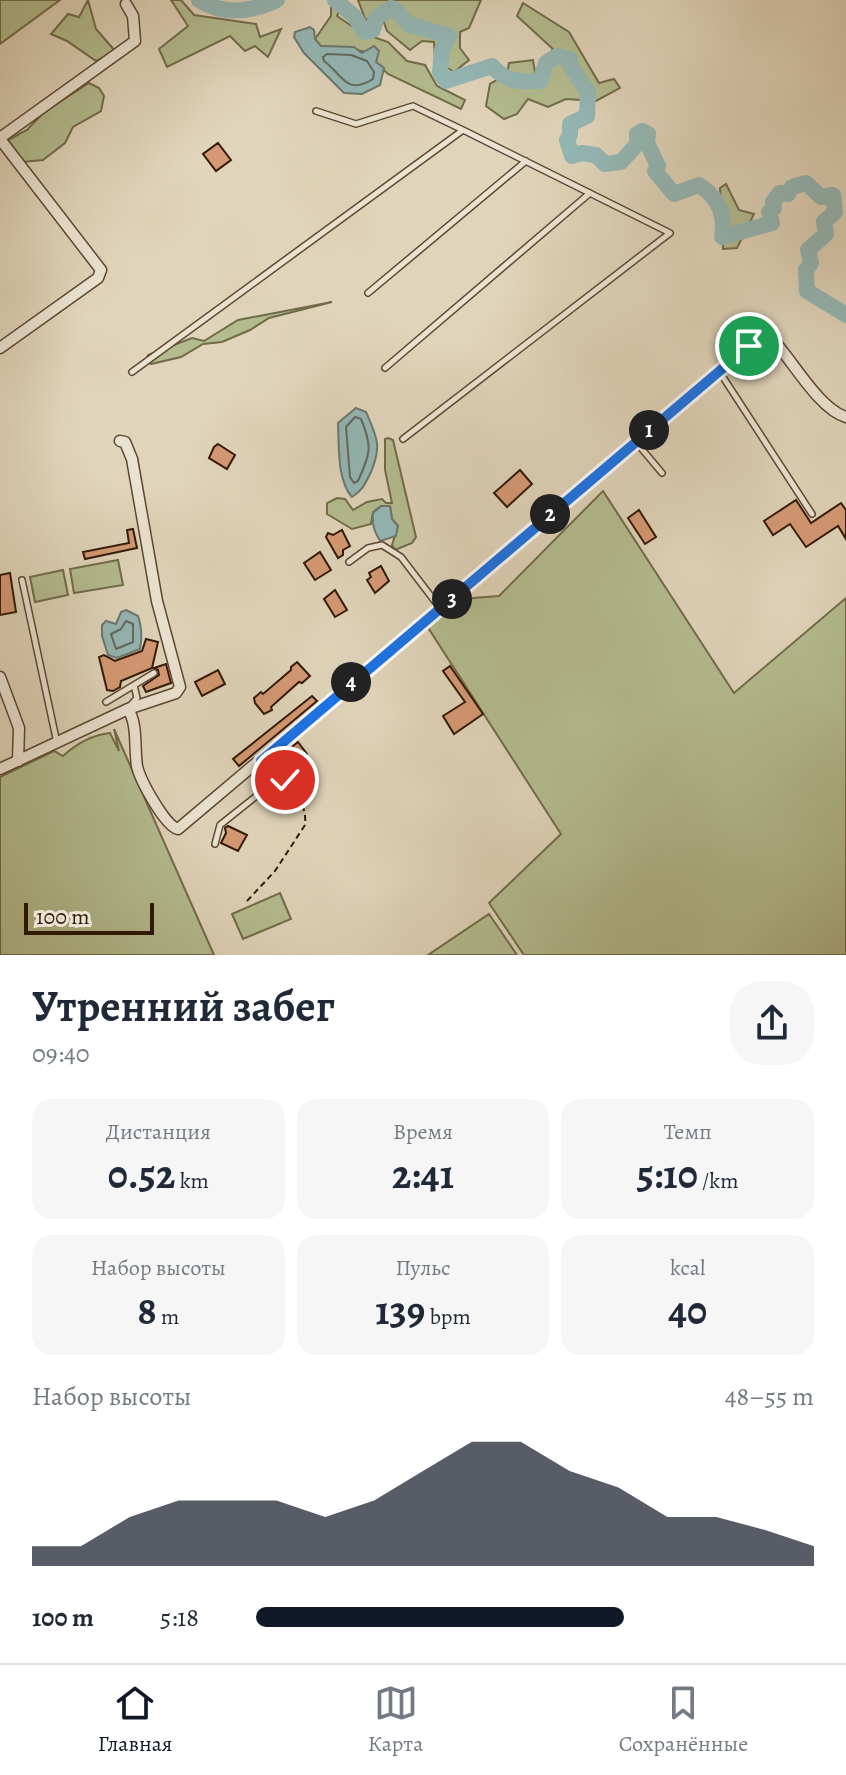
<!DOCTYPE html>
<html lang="ru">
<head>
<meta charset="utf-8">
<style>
  body { margin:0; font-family:Alegreya,serif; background:#f6f6f7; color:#1f2937; height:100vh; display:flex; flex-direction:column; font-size:30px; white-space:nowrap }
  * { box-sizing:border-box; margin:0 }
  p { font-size:26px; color:#747a83 }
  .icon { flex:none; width:44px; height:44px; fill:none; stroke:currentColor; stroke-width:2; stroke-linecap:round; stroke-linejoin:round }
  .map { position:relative; height:955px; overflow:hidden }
  .panel { display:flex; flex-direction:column; background:#fff; flex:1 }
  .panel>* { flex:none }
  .scale { position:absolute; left:24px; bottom:20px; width:130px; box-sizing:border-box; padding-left:8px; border:4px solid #311a06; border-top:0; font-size:22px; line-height:28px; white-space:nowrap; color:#311a06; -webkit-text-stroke:6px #ebe3d2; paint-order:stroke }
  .pin { position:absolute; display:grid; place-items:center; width:68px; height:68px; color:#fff; margin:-34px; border:4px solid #fff; border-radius:50%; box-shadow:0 2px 8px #0007 }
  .km { position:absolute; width:40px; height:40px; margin:-20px; border-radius:50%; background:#222; color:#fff; font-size:22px; line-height:40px; text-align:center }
  .round { display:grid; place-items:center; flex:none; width:84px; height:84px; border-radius:32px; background:#f6f6f7 }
  .headline { display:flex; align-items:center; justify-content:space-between; height:136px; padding:0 32px }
  h1 { font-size:44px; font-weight:700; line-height:60px }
  .figures { display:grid; grid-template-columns:repeat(3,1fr); gap:12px; height:136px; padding:8px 32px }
  .figures div { display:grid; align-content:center; border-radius:20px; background:#f6f6f7; text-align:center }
  .figures b { font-size:40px; font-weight:700 }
  .figures small { font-size:22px; font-weight:400 }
  .figures p { font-size:22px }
  .chart { height:224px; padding:16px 32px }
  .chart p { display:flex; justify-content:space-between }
  .chart svg { width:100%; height:144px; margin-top:8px; fill:#111827; opacity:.7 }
  ul { padding:0 32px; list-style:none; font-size:26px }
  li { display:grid; grid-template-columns:128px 96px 1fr; align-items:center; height:60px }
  li i { height:20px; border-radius:10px; background:#111827 }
  .tab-bar { display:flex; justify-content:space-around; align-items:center; height:112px; border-top:2px solid #e0e1e3; background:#fff; font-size:22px; color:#747a83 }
  .tab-bar a { display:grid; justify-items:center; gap:4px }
  .tab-bar .selected { color:#111827 }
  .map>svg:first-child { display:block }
  .green { fill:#b3bc8f; stroke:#726b4a; stroke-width:2 }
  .water { fill:#94b7b5; stroke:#6c786f; stroke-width:2 }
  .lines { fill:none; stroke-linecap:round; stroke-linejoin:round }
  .shore { stroke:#62685e; stroke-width:2 }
  .river { stroke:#94b7b5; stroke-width:16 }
  .building { fill:#d59974; stroke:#311a06; stroke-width:2 }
  .lane-casing { stroke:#5d4833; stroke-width:8 }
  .street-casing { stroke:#5d4833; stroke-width:13 }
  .path { stroke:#311a06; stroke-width:2; stroke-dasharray:6 4; stroke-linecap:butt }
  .lane { stroke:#ebe3d2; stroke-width:5 }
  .street { stroke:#ebe3d2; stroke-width:10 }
  .route-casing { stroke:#fff; stroke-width:16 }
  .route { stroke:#1a73e8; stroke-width:10 }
</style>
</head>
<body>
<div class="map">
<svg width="846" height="955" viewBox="0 0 846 955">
  <rect width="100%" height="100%" fill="#e0d4ba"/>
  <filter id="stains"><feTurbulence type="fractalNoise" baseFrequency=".0025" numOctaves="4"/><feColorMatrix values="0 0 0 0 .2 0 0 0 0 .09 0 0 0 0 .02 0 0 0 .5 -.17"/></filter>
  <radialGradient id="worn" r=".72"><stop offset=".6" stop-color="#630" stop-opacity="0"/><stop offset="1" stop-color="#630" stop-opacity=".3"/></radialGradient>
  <path class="green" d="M0,0H60L0,44Z
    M88,0L96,29L116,52L96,61L67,41L51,34L68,14L79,17Z
    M171,0H181L194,15L256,24L260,37L281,29L268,57L255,46L245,51L230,36L167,67L159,49L188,26Z
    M331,0H345L337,16L362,33L388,42L407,61L425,65L437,86L465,100L461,109L388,74L376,63L377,55C358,49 342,47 320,46L315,39L331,16Z
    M358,0H481L469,28L460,32V48L469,60L454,72L435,60L434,42L422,41L410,50L387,31L379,9L366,21Z
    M523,3L569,32L599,83L614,79L620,88L596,101L566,99L548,107L528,99L517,114L504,119L486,106L490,84L507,74L509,63L533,60L535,72L553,49L517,16Z
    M89,83L99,88L104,96L101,111L73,127L65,143L43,160L22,162L8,140L27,130L44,112Z
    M726,184L739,210L754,214L737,248L723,249L720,188Z
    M332,302L269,318L250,330L222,342L203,344L181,357L151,364L147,358L148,355L192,338L204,341L238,320Z
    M388,438L393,440L416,537L412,543L395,550L392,545L398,526L392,519L390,506H381L373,512L371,524L352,529L327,514V503L337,498L345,499L353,510L367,502L382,499L386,503H392L385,470V439Z
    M603,491L734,693L846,598V955H524L489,903L561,834L427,626L473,598L499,596Z
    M118,560L123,585L74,593L70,569Z
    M63,570L68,595L35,602L30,577Z
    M114,729L214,955H0V777L54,751L63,756C76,744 91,735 110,733L119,751Z
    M280,893L291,919L243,939L232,914Z
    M489,914L517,955H428Z"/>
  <path class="water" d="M310,27L314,30L315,39L321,46L354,47L362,53L374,46L379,51L376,62L384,68L380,85L362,94L344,93L304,53L294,37L295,32Z
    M356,408L366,412C377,437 382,446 371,472C365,484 363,490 352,497C337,481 339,445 338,423Z
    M381,506H390L392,519L398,526L396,536L380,541C374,530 372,526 373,513Z
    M126,610L138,616C142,627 142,638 140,649L117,658L108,655L102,636V625L106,621L116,624L121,612Z"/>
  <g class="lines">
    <path class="shore" d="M327,54L351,55L367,61L374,72L373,79C346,96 343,75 324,61L323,57Z
      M355,417L361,419C373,447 370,454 358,481L354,483L350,477L346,427Z
      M126,621L133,624V642L116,649L111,634L121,629Z"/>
    <path class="river" d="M199,0C224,16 251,12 277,0
      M335,0L355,17L364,32L373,30L376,18L391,8L398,12L408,24L449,36L442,50L440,73L446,81L492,66C506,82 519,82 540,81L546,63L557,56L570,59L571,67L588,92L587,116L570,124V135L567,140L572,156L582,153L596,155L605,164L621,162L638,143L637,134L642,131L648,134L647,143L658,166L655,171L674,194L699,185C718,197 726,214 722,237L772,223L769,212L774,208L773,202L780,193L788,194L792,187L806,183L821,197L833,195L835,212L824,222L826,234L808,250L811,263L806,270L807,291L846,315"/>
  </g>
  <path class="building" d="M218,143L231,160L216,171L203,154Z
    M218,444L235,455L227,469L209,458L214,447Z
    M520,470L532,484L507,507L494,493Z
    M796,500L811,523L841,503L846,510V539L838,526L806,547L790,524L773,535L764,521Z
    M639,510L656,537L645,544L628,518Z
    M133,529L137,548L85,559L83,552L129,543L127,530Z
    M342,530L350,546L343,550V555L338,558L326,537L328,533L333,535Z
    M320,552L331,570L315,580L304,563Z
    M381,566L389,581L375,593L367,580L371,577L369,573Z
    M10,573L16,612L0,615V575Z
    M335,590L347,610L335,617L324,599Z
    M146,639L158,642L152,668L121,681L120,687L113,691L107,690L99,657L104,655L115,661L142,651Z
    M297,662L310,676L302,683L299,682L271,707L272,710L264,714L255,703L254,698L261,692L263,694L291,670V667Z
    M166,664L171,683L146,692L143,686L159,675L158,670L154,668Z
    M450,666L483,714L454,734L443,716L465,702L443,671Z
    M218,670L225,684L202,696L195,682Z
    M312,696L317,701L239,766L233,759Z
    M298,742L307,754L282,773L277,771L271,764Z
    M228,826L247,835L238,851L221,843L226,833L225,828Z"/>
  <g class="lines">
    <g class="lane-casing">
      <path id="lane" d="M368,293L526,161
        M385,368L590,193
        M719,371L812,514
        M132,372L463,130L413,106L356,124L316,111
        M403,439L670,233L463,130
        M636,442L662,473
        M349,562L368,548L382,545L401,557L440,608
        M22,580L57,743
        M106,702L154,673
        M130,706L137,698L134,685
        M215,844L220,825L279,778L274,776L261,761"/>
    </g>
    <g class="street-casing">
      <path id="street" d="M0,138L135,41L133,16L126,4
        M0,139L101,270L98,278L0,348
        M0,677L19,728L18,761
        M128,709C138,725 134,747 137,766C140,780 165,826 178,829L756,341L763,338L773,340C793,361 819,409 846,417
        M0,769L128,709L176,693L180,687L157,601L132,459L125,442L120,441"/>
    </g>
    <path class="path" d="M247,901L275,871L305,825C307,808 297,790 284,780"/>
    <use href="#lane" class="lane"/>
    <use href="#street" class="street"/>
  </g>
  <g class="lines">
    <g class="route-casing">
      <path id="route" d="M285,780L274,776L261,761L749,346"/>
    </g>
    <use href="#route" class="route"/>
  </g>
  <rect width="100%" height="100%" filter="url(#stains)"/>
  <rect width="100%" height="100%" fill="url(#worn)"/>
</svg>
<div class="scale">100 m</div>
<div class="pin" style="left:749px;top:346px;background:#1e9e55"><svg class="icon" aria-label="arrive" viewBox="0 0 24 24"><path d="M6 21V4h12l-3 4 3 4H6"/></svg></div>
<div class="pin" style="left:285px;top:780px;background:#d93025"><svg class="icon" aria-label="check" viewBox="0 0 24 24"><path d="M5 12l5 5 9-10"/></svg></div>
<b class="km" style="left:649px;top:430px">1</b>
<b class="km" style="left:550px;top:514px">2</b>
<b class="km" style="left:452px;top:599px">3</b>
<b class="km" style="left:351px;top:682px">4</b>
</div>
<section class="panel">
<div class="headline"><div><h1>Утренний забег</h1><p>09:40</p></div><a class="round"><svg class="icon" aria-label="share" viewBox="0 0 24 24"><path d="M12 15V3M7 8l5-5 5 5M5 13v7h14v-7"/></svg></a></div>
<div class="figures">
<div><p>Дистанция</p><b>0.52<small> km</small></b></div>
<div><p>Время</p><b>2:41</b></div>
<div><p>Темп</p><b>5:10<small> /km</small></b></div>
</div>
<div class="figures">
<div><p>Набор высоты</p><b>8<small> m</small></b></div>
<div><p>Пульс</p><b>139<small> bpm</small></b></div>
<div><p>kcal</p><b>40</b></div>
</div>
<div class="chart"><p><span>Набор высоты</span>48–55 m</p>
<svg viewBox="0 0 160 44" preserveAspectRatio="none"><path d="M0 44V38L10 38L20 29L30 24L40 24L50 24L60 29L70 24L80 15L90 6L100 6L110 15L120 20L130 29L140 29L150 33L160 38V44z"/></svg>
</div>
<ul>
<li><b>100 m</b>5:18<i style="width:66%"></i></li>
</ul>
</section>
<nav class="tab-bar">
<a class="selected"><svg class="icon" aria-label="home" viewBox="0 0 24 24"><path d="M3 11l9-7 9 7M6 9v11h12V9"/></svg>Главная</a>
<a><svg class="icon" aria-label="map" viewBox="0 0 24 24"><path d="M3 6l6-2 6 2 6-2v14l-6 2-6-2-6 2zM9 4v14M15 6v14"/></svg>Карта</a>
<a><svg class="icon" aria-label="saved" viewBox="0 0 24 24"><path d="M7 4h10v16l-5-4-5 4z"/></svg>Сохранённые</a>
</nav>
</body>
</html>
